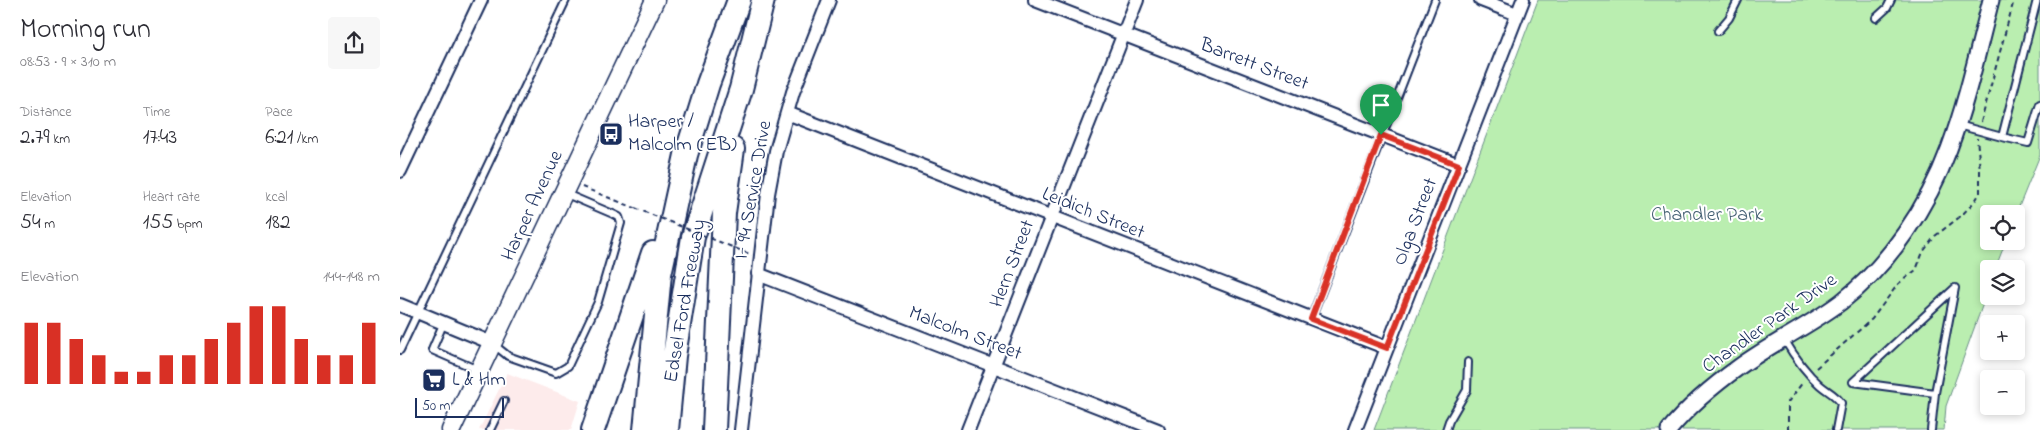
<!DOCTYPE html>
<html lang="en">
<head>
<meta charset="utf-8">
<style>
  body { margin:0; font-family:"Indie Flower",sans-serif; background:#f7f7f7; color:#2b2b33; height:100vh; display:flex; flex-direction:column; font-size:19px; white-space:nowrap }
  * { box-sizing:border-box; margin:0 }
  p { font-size:16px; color:#7c7c81 }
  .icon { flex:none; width:28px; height:28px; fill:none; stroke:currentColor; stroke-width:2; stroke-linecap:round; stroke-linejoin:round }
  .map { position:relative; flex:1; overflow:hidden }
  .panel { display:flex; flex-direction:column; background:#fff; width:400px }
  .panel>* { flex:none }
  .buttons { position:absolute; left:1580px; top:205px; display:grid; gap:10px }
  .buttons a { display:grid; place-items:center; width:45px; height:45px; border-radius:5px; background:#fff; box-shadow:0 2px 8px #0003; font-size:25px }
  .scale { position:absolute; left:15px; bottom:12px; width:89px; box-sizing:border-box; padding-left:5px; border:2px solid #1b2f5e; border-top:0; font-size:14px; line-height:18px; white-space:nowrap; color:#1b2f5e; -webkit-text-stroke:4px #fff; paint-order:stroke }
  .pin { position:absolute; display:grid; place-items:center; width:42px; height:42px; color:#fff; margin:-51px -21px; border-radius:50% 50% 50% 0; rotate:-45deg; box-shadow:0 0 5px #0007 }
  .pin .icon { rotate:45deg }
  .round { display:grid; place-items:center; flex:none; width:52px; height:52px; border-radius:5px; background:#f7f7f7 }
  .headline { display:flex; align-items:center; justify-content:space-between; height:85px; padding:0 20px }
  h1 { font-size:28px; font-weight:600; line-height:38px }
  .figures { display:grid; grid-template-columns:repeat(3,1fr); gap:8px; height:85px; padding:5px 20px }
  .figures div { display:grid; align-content:center }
  .figures b { font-size:21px; font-weight:600 }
  .figures small { font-size:14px; font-weight:400 }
  .figures p { font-size:14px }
  .chart { height:140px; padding:10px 20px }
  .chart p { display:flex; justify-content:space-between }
  .chart svg { width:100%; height:90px; margin-top:5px; stroke:#d93025; stroke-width:6 }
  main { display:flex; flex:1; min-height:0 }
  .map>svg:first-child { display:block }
  .built { fill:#fdebeb }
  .green { fill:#baeeb0; stroke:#6a8e87 }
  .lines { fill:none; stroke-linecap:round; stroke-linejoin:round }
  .service-casing { stroke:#1b2f5e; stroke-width:10 }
  .minor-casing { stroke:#1b2f5e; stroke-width:16 }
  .tertiary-casing { stroke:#1b2f5e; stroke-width:19 }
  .secondary-casing { stroke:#1b2f5e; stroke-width:21 }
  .motorway-casing { stroke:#1b2f5e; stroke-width:26 }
  .path { stroke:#1b2f5e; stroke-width:2; stroke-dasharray:5 4; stroke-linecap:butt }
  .service { stroke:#fff; stroke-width:6 }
  .minor { stroke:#fff; stroke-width:12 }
  .tertiary { stroke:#fff; stroke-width:15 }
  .secondary { stroke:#fff; stroke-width:18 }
  .motorway { stroke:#fff; stroke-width:22 }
  .path-bridge { stroke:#1b2f5e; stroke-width:2; stroke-dasharray:5 4; stroke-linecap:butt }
  .route-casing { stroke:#fff; stroke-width:10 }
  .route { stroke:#d93025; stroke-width:6 }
  .labels { text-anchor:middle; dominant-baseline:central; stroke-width:4; stroke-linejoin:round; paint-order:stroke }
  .street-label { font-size:20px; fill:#1b2f5e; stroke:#fff }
  .poi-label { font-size:20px; fill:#1b2f5e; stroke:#fff; text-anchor:start }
  .park-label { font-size:20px; fill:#435f72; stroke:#fff }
</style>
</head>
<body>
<main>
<section class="panel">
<div class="headline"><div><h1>Morning run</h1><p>08:53 · 9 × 310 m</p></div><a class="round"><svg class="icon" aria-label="share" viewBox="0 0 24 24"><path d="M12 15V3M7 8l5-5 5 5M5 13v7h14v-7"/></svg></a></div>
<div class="figures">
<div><p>Distance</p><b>2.79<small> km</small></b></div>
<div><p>Time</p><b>17:43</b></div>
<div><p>Pace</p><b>6:21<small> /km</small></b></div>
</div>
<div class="figures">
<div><p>Elevation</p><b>54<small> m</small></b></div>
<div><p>Heart rate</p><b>155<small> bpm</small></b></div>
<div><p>kcal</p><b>182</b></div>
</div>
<div class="chart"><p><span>Elevation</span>144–148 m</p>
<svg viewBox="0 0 160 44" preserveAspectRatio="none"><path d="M5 44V14M15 44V14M25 44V22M35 44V30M45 44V38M55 44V38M65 44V30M75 44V30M85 44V22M95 44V14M105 44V6M115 44V6M125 44V22M135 44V30M145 44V30M155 44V14"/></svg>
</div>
</section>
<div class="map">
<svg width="1640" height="430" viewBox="0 0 1640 430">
  <rect width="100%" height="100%" fill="#fff"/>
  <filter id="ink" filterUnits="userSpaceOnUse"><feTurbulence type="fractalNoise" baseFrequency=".02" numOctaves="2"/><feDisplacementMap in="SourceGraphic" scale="10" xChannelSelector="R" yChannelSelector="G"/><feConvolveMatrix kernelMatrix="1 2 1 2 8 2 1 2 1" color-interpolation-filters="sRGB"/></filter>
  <g filter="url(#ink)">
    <path class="built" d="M107,373L180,401L171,430H79Z"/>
    <path class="green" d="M1138,0H1640V155L1616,214H1589V241H1606L1595,269H1589V287L1546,406L1544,430H974Z"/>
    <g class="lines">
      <g class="service-casing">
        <path id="service" d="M1476,18L1487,8L1491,0
          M1318,31L1329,18L1338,0
          M1558,125L1602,137L1637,0
          M1602,137L1628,143L1640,104
          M911,319L1035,0
          M44,322L32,350L78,370
          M1384,339C1394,356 1405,372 1420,385C1428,392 1435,394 1441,403L1436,430
          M93,344L108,356L156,373L168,366L198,302L221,223L219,217L213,214L164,193
          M0,350L166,0
          M1453,382L1555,288
          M1453,382L1535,393
          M90,430L104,401
          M1046,430L1049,421L1067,390L1068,362
          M1531,430L1535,393L1555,288"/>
      </g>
      <g class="minor-casing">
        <path id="minor" d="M635,0L1059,165
          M1081,0L1117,14
          M387,113L987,348
          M0,171L81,0
          M358,274L758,430
          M0,305L92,343
          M341,430L368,194L376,151L393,92L429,0
          M568,430L737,0
          M955,430L1123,0"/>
      </g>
      <g class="tertiary-casing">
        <path id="tertiary" d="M1269,430C1289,406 1314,385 1339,367C1372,343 1409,326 1441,302C1489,265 1528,206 1549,149C1567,101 1578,50 1591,0"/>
      </g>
      <g class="secondary-casing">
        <path id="secondary" d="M51,430L255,0"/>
      </g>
      <g class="motorway-casing">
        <path id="motorway" d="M193,430L253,253
          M245,430L260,274L286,155L308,84L339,0
          M267,430L274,356L293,237L341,89L363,0
          M314,430L324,213L333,149"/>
      </g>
      <path class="path" d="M1581,122L1614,0
        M182,187L235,208
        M1416,368L1472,319L1498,284L1516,270L1523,252L1535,236L1561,216L1575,201L1580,193V170L1577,138
        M1388,430V402L1403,382"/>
      <use href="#service" class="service"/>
      <use href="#minor" class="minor"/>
      <use href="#tertiary" class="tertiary"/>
      <use href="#secondary" class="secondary"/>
      <use href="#motorway" class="motorway"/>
      <path class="path-bridge" d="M235,208L352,255"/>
    </g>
  </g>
  <g class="lines" filter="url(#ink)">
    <g class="route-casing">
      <path id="route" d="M981,135L1059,165L987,348L911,319Z"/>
    </g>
    <use href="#route" class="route"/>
  </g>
  <defs>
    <g id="bus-square" transform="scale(1.25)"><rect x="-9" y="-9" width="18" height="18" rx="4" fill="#1b2f5e" stroke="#fff"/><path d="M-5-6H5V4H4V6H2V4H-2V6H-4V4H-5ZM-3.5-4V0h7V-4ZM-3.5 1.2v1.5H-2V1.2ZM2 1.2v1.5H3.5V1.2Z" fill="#fff"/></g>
    <g id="supermarket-square" transform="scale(1.25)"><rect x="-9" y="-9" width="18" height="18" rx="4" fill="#1b2f5e" stroke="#fff"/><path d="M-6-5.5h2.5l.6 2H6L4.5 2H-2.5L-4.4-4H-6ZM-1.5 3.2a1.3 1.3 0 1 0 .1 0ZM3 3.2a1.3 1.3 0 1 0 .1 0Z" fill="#fff"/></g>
  </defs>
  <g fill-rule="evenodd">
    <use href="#bus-square" x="211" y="134"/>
    <use href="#supermarket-square" x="34" y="380"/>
  </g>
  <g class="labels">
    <g class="street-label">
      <text transform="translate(854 65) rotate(21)">Barrett Street</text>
      <text transform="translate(354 190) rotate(-80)">I- 94 Service Drive</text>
      <text transform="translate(133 206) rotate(-65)">Harper Avenue</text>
      <text transform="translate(693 214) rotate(22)">Leidich Street</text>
      <text transform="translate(1016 222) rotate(-69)">Olga Street</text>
      <text transform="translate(613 264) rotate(-69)">Hern Street</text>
      <text transform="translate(286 301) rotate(-80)">Edsel Ford Freeway</text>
      <text transform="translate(1370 324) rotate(-35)">Chandler Park Drive</text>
      <text transform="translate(565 334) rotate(21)">Malcolm Street</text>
    </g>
    <g class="poi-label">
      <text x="228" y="122">Harper /<tspan x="228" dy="23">Malcolm (EB)</tspan></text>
      <text x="52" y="380">L &amp; Hm</text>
    </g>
    <g class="park-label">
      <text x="1307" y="215">Chandler Park</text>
    </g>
  </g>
</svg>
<div class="buttons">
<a><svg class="icon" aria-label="locate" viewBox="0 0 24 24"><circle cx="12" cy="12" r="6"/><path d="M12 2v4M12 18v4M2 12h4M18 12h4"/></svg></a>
<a><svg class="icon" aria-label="layers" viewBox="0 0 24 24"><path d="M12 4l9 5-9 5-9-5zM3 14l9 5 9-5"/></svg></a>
<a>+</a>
<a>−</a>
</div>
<div class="scale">50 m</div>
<div class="pin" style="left:981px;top:135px;background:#1e9e55"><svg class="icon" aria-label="arrive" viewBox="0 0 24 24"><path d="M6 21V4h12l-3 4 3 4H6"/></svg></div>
</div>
</main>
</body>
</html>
